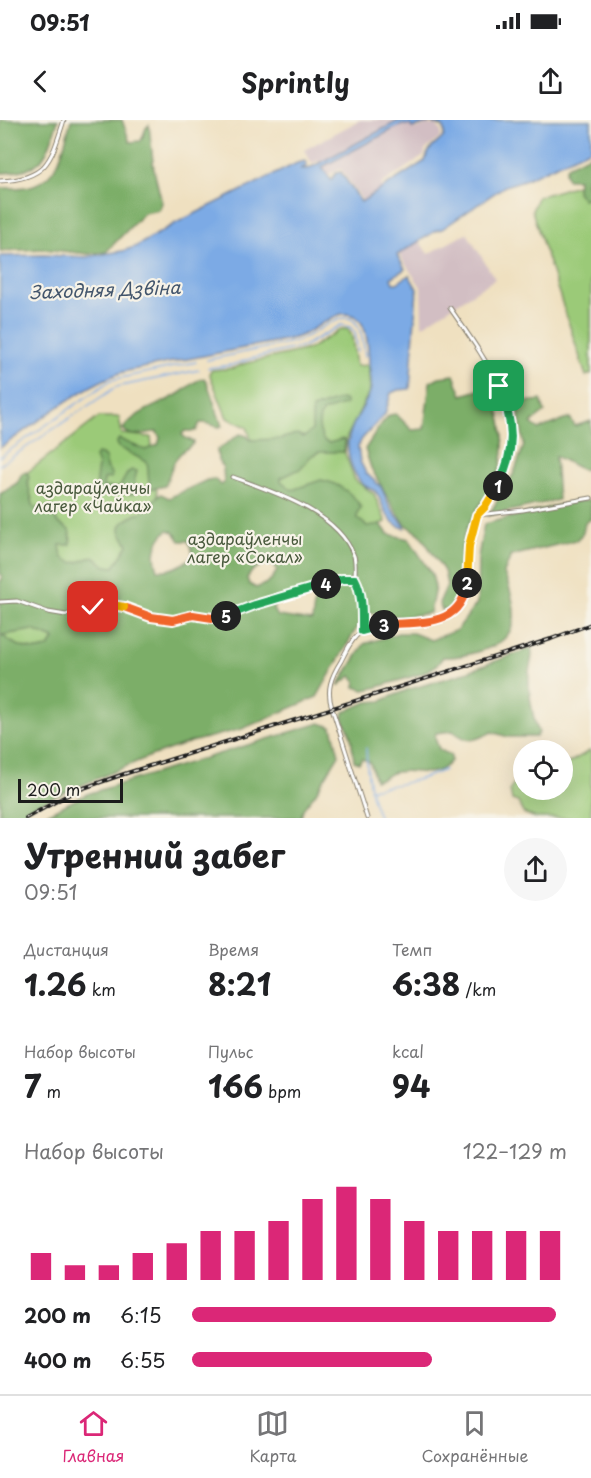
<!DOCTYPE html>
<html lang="ru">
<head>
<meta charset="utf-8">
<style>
  body { margin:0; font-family:"Playpen Sans",sans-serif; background:#f6f6f6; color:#202124; height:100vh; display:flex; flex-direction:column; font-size:22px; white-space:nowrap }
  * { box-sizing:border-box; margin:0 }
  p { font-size:20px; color:#757577 }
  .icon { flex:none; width:33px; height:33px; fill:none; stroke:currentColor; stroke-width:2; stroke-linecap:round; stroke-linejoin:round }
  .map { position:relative; height:698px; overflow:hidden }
  .panel { display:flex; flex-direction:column; background:#fff; flex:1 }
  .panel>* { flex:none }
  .controls { position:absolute; left:513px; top:620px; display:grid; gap:12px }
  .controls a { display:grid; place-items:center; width:60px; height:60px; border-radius:50%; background:#fff; box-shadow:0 6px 24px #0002; font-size:30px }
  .scale { position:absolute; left:18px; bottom:15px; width:105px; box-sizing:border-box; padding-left:6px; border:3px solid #1c1c1c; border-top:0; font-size:16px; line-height:21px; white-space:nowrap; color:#1c1c1c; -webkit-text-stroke:4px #f7f3e8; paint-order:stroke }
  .pin { position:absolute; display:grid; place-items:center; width:51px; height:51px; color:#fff; margin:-26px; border-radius:12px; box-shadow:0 3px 9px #0006 }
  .km { position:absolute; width:30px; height:30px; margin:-15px; border-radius:50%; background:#222; color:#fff; font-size:16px; line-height:30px; text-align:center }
  .round { display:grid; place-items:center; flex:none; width:63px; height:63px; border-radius:32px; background:#f6f6f6 }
  .overview { display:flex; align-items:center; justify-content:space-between; height:102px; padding:0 24px }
  h1 { font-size:33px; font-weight:700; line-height:45px }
  .figures { display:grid; grid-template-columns:repeat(3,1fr); gap:9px; height:102px; padding:6px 24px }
  .figures div { display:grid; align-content:center }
  .figures b { font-size:30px; font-weight:700 }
  .figures small { font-size:16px; font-weight:400 }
  .figures p { font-size:16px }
  .chart { height:168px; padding:12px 24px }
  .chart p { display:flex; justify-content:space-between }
  .chart svg { width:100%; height:108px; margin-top:6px; stroke:#db2777; stroke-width:6 }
  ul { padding:0 24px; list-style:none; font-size:20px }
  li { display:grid; grid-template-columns:96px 72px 1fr; align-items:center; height:45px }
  li i { height:15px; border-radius:8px; background:#db2777 }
  .status { display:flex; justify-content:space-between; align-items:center; height:42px; padding:0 30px; background:#fff; direction:ltr }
  .status svg { height:16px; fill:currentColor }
  header { display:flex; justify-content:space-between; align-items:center; height:78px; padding:0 24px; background:#fff; font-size:27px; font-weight:700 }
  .dock { display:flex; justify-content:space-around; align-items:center; height:84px; border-top:2px solid #e0e0e0; background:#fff; font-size:16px; color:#757577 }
  .dock a { display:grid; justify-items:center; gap:3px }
  .dock .current { color:#db2777 }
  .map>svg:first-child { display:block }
  .industrial { fill:#d2bec3 }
  .green { fill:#9bca78; stroke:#5c734a; stroke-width:1.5 }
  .forest { fill:#7cae68; stroke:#4c6542; stroke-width:1.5; fill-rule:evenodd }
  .water { fill:#7caae5; stroke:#4c6380; stroke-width:1.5; fill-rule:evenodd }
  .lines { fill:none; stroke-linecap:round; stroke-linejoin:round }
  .stream { stroke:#7caae5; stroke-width:1.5 }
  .street-casing { stroke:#867e6e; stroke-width:5 }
  .street { stroke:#fff; stroke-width:3 }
  .rail-casing { stroke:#1c1c1c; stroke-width:4 }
  .rail { stroke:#f7f3e8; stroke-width:1.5; stroke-dasharray:4.5; stroke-linecap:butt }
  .split-1-casing { stroke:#fff; stroke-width:12 }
  .split-2-casing { stroke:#fff; stroke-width:12 }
  .split-3-casing { stroke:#fff; stroke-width:12 }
  .split-4-casing { stroke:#fff; stroke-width:12 }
  .split-5-casing { stroke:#fff; stroke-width:12 }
  .split-6-casing { stroke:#fff; stroke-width:12 }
  .split-7-casing { stroke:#fff; stroke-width:12 }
  .split-1 { stroke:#22a559; stroke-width:8 }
  .split-2 { stroke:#f5b400; stroke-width:8 }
  .split-3 { stroke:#f0652b; stroke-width:8 }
  .split-4 { stroke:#22a559; stroke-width:8 }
  .split-5 { stroke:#22a559; stroke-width:8 }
  .split-6 { stroke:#f0652b; stroke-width:8 }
  .split-7 { stroke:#f5b400; stroke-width:8 }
  .labels { text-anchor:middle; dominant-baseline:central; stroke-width:4.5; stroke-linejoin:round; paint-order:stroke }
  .park-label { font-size:16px; fill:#48593c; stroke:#f7f3e8 }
  .water-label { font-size:18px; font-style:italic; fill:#42556c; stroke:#f7f3e8 }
</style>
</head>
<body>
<div class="status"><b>09:51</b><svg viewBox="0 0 49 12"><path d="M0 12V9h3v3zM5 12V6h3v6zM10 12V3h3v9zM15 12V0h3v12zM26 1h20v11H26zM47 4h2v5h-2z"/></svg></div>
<header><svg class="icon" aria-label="back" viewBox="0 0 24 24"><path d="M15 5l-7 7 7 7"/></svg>Sprintly<svg class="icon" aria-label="share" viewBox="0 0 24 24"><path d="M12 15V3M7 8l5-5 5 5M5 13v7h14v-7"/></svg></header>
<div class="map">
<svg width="591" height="698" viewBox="0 0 591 698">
  <rect width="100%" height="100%" fill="#f7f3e8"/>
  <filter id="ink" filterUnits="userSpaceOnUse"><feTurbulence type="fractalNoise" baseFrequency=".0167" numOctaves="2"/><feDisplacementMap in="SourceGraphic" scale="12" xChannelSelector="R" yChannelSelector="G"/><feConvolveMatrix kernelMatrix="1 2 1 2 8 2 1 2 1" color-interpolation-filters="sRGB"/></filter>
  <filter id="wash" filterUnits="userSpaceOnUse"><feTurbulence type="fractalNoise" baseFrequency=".008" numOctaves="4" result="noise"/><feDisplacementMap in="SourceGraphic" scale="24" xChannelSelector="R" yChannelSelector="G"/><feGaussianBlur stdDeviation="1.35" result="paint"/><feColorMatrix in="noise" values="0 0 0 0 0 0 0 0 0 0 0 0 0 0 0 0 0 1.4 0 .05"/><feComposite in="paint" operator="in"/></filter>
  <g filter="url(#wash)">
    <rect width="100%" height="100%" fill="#efe0c0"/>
    <path class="industrial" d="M360,0H411L415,9L428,5H436L441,11V17L425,30L424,36L381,64L428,134L467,113L495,159L422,206L421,167L341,49L327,55L319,41L312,43L304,30Z"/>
    <path class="green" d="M591,60V254L586,256L532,91L537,77L587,62Z
      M341,209H348L352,216L356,246L368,245L370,270L347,317L345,333L355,360L374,374L386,402L355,415L265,362L247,307L227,298L209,253L212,250L235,248L243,244L309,229Z
      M99,297H119L122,314L151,317L158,382L115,465L56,461L24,355Z
      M33,510L54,519C46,540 13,526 1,515Z
      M591,630V698H536L523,693L518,682L512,680L510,670L515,661L523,656L524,669H562L563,646Z"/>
    <path class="forest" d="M0,0H58C46,38 44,51 0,53Z
      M71,0H122L130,22L141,21L146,8L149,5L154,50L162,83L159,90L144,93L106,132L88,134L44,129L0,131V68C10,68 24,69 34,65C61,55 64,24 71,0Z
      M591,34V54L587,58L586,64L591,67V77L583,79L577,72L578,59H567L565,52L567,46Z
      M454,255L462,275L489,267C504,296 510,335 493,365C482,384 467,400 463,422C458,448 462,466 450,490H442L439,483L447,465L444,451L420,414L406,405L392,385L371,348L365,329L380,306L389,295L396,294L412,310L424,309L430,262L439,257Z
      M204,258L207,262L222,306L219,307L205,303H200L196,311H185L182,314L184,317L194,322C191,328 188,327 183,331C172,340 170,355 165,366L151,369C147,360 149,351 147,342L118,327L117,322L119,319L145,330L158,325L160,318L157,312C144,312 132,320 123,309C138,289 160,286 180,273C189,267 193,261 204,258Z
      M341,279L346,281V284L322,292C317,302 319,312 324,321L329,323L343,319L345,321L344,332H319L311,336L300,349L281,358V361L292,370L321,360C336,362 355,374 361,388L358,391L357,398L367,406L381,404L388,414L409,419L432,454L435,467L430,493L402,497L368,492L363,497L317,577L242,609L191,622L148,637L31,687L16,698H0V461L2,460V455L0,454V374L17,363L22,353L26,352L29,356L28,364L34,388L53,387L56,391V401L69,410L71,419L70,425H60L62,437C77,448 78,440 94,437L106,446L114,447L128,425C126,419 119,414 120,408C121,400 137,395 143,391C151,387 153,378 161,374L169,378L207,360L214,359L221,365L224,363L223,347L218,341L217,330L240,314L247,316L250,320L279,319L297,314L304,317L312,310V289ZM168,410L174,412L180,421H188L191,426L193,435C184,445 170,452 158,450C152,434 156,420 168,410ZM266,443L273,445L277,449C274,460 266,464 256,468L249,464L247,458L253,450ZM311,474L315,477L312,501L278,496L273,490L276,478ZM33,510L54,519C46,540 13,526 2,515Z
      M541,280L545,292L531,303L539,309L570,298L575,306L591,301V344L583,350L555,336L558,380L488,396L514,353L524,325L517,283Z
      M97,334L102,335L106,339V347L112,355L111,358L104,359L103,367L119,368L128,352L132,350L137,351L134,362L137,370L133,374L103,372L98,370L96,360L98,346L95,337Z
      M591,380V399L585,403L583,413L577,420L511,436L504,453C518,488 524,519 480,531C467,535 456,538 443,537L437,545L424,553L374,568L364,570L355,567L356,561L351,556L338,566L364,524L398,513H413L431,520L457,510L477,483L478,437L484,404L566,383Z
      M531,528C534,536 530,543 529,552C528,569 532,597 539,613L536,617H508L492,612C474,621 469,624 453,611L436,613L435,618L439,629L451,636V641C432,663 415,646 392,653C385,656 384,660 375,660L370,642L362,639L359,643L354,641L351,616L343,598L344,592L367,582L381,581L407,570L458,555Z
      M320,603L332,607L339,635L315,674L303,689L301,698H38L87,674Z"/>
    <path class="water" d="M400,0H591V29L524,60L505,66L442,109L437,110L397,135L405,149L391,158L393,163H397L409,155L417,169L410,269L398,270L391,273L385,294L362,319L358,327L360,341L366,353L381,367L390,387L405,406V408C389,406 384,388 378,375C375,369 372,370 367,367C355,360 348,340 348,327C347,308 364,289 370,272C373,264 370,253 369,245C368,227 369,192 343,194C330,195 310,214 294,218L127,251C86,262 36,304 0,328V136L44,135L86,137L122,131L135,127L176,103L297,43L305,41L307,46L300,49H308ZM431,3L442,6C450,19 435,21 429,31C427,34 426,38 425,41L361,82L341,52L336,53L331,60L322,47L401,5H410L412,8Z"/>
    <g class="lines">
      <path class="stream" d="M207,240L297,221C331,206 359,170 365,236
        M208,248L232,245L250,239L304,226L341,205L350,207L355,213L358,232
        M0,337L111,260L196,242
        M0,345L116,267L199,250
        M366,628C367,652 369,676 380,698
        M370,669C397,665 420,661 444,650"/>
    </g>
  </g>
  <g filter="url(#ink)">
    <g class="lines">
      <g class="street-casing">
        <path id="street" d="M0,61C47,59 51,41 64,0
          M233,357C273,372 338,392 354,436C356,443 355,451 355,459
          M477,395L523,390L591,378
          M0,482L17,481L48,492L66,495L81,489L106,485L126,488L151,497L173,500L193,495L212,498L224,497L255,485L342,459H355C363,474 362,494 362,511
          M367,698L332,588C326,570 331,557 341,541C346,531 352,518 362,511C375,502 412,502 429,500C438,499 448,498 455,492C475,474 466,438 472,414C477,388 498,370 507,345C528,293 478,229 450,188"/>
      </g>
      <use href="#street" class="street"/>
      <g class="rail-casing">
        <path id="rail" d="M26,698L75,671L124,654L551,519L591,504"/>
      </g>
      <use href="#rail" class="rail"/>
    </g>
  </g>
  <g class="lines" filter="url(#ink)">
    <g class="split-1-casing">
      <path id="split-1" d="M498,366C516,330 514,302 499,266"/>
    </g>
    <g class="split-2-casing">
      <path id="split-2" d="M467,463L469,426L477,395L485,387L498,366"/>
    </g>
    <g class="split-3-casing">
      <path id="split-3" d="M384,505C421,501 461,508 467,463"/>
    </g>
    <g class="split-4-casing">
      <path id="split-4" d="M326,464L342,459H355C363,474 362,494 362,511L384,505"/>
    </g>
    <g class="split-5-casing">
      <path id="split-5" d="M226,496L255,485L326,464"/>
    </g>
    <g class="split-6-casing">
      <path id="split-6" d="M124,487L151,497L173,500L193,495L212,498L226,496"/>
    </g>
    <g class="split-7-casing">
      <path id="split-7" d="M93,487L106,484L124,487"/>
    </g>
    <use href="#split-1" class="split-1"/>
    <use href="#split-2" class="split-2"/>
    <use href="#split-3" class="split-3"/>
    <use href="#split-4" class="split-4"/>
    <use href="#split-5" class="split-5"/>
    <use href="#split-6" class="split-6"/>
    <use href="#split-7" class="split-7"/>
  </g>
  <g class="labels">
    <g class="park-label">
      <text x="93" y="367">аздараўленчы<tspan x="93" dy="18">лагер «Чайка»</tspan></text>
      <text x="245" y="418">аздараўленчы<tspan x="245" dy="18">лагер «Сокал»</tspan></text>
    </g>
    <g class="water-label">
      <text transform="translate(105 169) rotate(-2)">Заходняя Дзвіна</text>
    </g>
  </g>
</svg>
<div class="controls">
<a><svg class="icon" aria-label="locate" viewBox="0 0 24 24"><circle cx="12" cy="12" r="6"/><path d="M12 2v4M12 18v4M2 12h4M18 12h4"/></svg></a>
</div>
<div class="scale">200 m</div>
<div class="pin" style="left:499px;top:266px;background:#1e9e55"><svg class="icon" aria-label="arrive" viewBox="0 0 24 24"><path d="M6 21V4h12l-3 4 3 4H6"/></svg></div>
<div class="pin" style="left:93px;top:487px;background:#d93025"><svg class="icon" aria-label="check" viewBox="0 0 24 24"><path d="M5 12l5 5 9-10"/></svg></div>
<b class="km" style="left:498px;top:366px">1</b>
<b class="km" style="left:467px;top:463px">2</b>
<b class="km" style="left:384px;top:505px">3</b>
<b class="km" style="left:326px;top:464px">4</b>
<b class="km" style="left:226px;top:496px">5</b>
</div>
<section class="panel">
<div class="overview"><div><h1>Утренний забег</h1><p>09:51</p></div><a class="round"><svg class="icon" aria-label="share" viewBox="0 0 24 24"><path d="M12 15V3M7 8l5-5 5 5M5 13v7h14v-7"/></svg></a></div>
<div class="figures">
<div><p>Дистанция</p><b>1.26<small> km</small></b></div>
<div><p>Время</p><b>8:21</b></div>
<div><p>Темп</p><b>6:38<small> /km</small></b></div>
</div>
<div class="figures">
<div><p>Набор высоты</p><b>7<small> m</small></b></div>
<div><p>Пульс</p><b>166<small> bpm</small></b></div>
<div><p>kcal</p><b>94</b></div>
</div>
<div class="chart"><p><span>Набор высоты</span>122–129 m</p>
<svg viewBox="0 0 160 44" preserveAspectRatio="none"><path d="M5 44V33M15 44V38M25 44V38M35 44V33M45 44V29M55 44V24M65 44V24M75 44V20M85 44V11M95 44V6M105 44V11M115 44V20M125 44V24M135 44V24M145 44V24M155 44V24"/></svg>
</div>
<ul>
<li><b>200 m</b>6:15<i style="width:97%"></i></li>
<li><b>400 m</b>6:55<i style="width:64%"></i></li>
</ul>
</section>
<nav class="dock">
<a class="current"><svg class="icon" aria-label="home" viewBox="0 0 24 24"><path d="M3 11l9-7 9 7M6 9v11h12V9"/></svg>Главная</a>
<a><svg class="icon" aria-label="map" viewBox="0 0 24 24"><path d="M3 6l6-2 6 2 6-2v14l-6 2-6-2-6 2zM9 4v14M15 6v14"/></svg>Карта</a>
<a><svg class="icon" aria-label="saved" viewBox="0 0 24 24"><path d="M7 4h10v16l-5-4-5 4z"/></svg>Сохранённые</a>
</nav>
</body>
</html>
